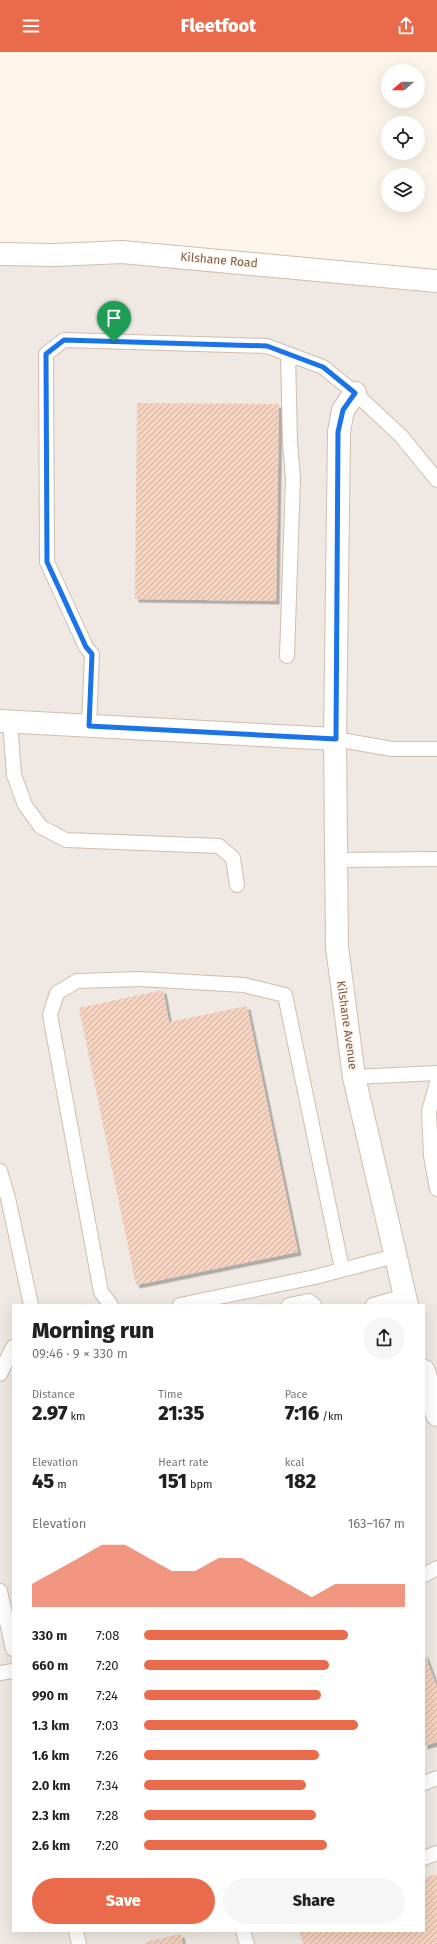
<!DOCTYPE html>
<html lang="en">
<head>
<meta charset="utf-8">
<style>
  body { margin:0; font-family:"Fira Sans",sans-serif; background:#f6f6f6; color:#222; height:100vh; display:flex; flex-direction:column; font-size:15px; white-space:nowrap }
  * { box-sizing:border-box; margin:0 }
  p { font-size:13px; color:#767676 }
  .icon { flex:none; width:22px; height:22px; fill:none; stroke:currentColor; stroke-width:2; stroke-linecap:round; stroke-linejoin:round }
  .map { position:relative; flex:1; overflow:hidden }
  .sheet { position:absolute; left:12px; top:1252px; width:413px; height:628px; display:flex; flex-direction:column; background:#fff; border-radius:0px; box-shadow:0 4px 16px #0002 }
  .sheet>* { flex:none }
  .needle { width:26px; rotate:249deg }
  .tools { position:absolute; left:381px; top:12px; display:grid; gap:8px }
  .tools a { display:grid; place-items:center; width:44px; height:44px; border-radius:50%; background:#fff; box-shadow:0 4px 16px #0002; font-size:20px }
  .pin { position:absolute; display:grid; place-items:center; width:34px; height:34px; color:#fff; margin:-41px -17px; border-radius:50% 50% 50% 0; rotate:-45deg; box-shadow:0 0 4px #0007 }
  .pin .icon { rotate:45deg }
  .round { display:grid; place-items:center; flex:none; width:42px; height:42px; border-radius:21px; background:#f6f6f6 }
  .headline { display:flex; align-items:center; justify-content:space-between; height:68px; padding:0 20px }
  h1 { font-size:22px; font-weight:800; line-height:30px }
  .metrics { display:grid; grid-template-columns:repeat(3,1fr); gap:6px; height:68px; padding:4px 20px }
  .metrics div { display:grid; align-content:center }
  .metrics b { font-size:20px; font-weight:800 }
  .metrics small { font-size:11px; font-weight:400 }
  .metrics p { font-size:11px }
  .chart { height:112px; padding:8px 20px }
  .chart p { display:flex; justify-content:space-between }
  .chart svg { width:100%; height:72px; margin-top:4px; fill:#ea6b4c; opacity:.7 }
  .cta { display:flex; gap:8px; margin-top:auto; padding:8px 20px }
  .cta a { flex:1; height:46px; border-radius:24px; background:#ea6b4c; color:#fff; font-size:16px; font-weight:800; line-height:46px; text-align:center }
  .cta a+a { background:#f6f6f6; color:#222 }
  ul { padding:0 20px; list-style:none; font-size:13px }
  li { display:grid; grid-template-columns:64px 48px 1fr; align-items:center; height:30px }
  li i { height:10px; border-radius:5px; background:#ea6b4c }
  header { display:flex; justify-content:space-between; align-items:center; height:52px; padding:0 20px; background:#ea6b4c; color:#fff; font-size:18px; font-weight:800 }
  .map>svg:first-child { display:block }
  .industrial { fill:#efe8e3; fill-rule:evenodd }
  .building { fill:url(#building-hatch); filter:url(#shadow) }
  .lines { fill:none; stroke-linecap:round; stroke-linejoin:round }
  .service-casing { stroke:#d1bdae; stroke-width:16 }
  .minor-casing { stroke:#d1bdae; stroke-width:24 }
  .tertiary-casing { stroke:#d1bdae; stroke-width:24 }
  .service { stroke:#fff; stroke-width:14 }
  .minor { stroke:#fff; stroke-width:22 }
  .tertiary { stroke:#fff; stroke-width:22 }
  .route-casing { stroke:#fff; stroke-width:8 }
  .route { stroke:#1a73e8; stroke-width:5 }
  .labels { text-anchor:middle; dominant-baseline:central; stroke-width:3.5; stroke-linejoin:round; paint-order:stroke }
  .street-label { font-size:12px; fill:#7a5b4b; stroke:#fff9f1 }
</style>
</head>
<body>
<header><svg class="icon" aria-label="menu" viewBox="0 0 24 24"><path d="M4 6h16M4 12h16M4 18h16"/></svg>Fleetfoot<svg class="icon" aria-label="share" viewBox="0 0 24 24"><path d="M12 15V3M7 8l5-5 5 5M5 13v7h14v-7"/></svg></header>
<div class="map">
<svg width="437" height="1892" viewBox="0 0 437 1892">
  <defs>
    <pattern id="building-hatch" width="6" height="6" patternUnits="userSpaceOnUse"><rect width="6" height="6" fill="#f4d3c0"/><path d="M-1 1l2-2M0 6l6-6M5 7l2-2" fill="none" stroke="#cbae9e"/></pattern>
    <filter id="shadow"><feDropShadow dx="3.5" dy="3.5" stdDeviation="0" flood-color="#0004"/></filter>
  </defs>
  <rect width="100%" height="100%" fill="#fdf5ea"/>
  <path class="industrial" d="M0,202L437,229V1892H0ZM13,1253H424V1879H13Z"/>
  <path class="building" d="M137,351L279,352L276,549L135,547Z
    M163,938L169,970L247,954L298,1200L136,1233L79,956Z
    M424,1600L437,1635V1690L424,1694Z
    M437,1822V1892H303L299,1879H424V1826Z
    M181,1882L183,1892H145V1890Z"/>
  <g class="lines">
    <g class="service-casing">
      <path id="service" d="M287,604L293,426L290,390L288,302
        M10,669L14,723L25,753L41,775L66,788L219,794L233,806L237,833
        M89,674L92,602L86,595L47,510L46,302L64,288L267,294L323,315L355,341L401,384L437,428
        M335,687L392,697H437
        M336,808L437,807
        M354,1025L437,1021
        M437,1031L429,1059L431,1104L437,1137
        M0,1119L8,1146L31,1253
        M111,1253L101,1240L50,963L57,941L77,929L140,927L244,933L285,943L342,1217
        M180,1253L315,1225L395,1204
        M289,1253L309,1249L314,1253
        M373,1253L405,1244
        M0,1322L13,1295
        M424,1523L437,1516
        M0,1539L13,1597
        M0,1621L13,1619
        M424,1731L437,1726
        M424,1806L437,1801
        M76,1879L79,1892
        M243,1879L247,1892"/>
    </g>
    <g class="minor-casing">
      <path id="minor" d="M355,341L343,358L339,380L335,687L337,895L354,1025L407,1253
        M0,669L335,687
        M424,1319L437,1363"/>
    </g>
    <g class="tertiary-casing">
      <path id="tertiary" d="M0,202L55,203L122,200L437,229"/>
    </g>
    <use href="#service" class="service"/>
    <use href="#minor" class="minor"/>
    <use href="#tertiary" class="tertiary"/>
  </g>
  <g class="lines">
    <g class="route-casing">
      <path id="route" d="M64,288L267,294L323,315L355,341L343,358L338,380L336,687L89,674L92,602L86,595L47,510L46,302Z"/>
    </g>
    <use href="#route" class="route"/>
  </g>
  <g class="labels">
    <g class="street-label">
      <text transform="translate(219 208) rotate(5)">Kilshane Road</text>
      <text transform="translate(347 973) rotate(82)">Kilshane Avenue</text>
    </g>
  </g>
</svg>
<div class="tools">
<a><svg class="needle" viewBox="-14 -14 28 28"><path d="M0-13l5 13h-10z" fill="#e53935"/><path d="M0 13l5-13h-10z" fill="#767676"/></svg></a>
<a><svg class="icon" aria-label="locate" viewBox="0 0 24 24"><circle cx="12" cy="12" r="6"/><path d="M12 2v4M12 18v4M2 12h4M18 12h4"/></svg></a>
<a><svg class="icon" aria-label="layers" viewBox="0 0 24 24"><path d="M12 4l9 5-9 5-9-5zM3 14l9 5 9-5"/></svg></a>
</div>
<div class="pin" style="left:114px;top:290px;background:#1e9e55"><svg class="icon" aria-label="arrive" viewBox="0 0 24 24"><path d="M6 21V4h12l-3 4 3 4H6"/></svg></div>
<section class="sheet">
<div class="headline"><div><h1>Morning run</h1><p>09:46 · 9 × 330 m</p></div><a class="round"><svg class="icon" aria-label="share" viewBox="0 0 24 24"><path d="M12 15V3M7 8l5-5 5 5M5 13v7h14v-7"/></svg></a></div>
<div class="metrics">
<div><p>Distance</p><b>2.97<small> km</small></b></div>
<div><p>Time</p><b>21:35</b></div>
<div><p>Pace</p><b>7:16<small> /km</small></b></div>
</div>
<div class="metrics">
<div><p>Elevation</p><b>45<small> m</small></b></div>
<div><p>Heart rate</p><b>151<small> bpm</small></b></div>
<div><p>kcal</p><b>182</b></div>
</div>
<div class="chart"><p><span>Elevation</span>163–167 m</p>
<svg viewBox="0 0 160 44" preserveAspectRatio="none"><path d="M0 44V30L10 22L20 14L30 6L40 6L50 14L60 22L70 22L80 14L90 14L100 22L110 30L120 38L130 30L140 30L150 30L160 30V44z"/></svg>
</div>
<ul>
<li><b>330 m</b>7:08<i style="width:78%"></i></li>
<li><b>660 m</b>7:20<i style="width:71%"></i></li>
<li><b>990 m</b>7:24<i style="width:68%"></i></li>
<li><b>1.3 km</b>7:03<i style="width:82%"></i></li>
<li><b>1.6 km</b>7:26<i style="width:67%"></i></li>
<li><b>2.0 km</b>7:34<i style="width:62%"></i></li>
<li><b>2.3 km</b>7:28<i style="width:66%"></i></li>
<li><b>2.6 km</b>7:20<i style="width:70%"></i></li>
</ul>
<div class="cta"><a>Save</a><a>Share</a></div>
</section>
</div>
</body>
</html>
